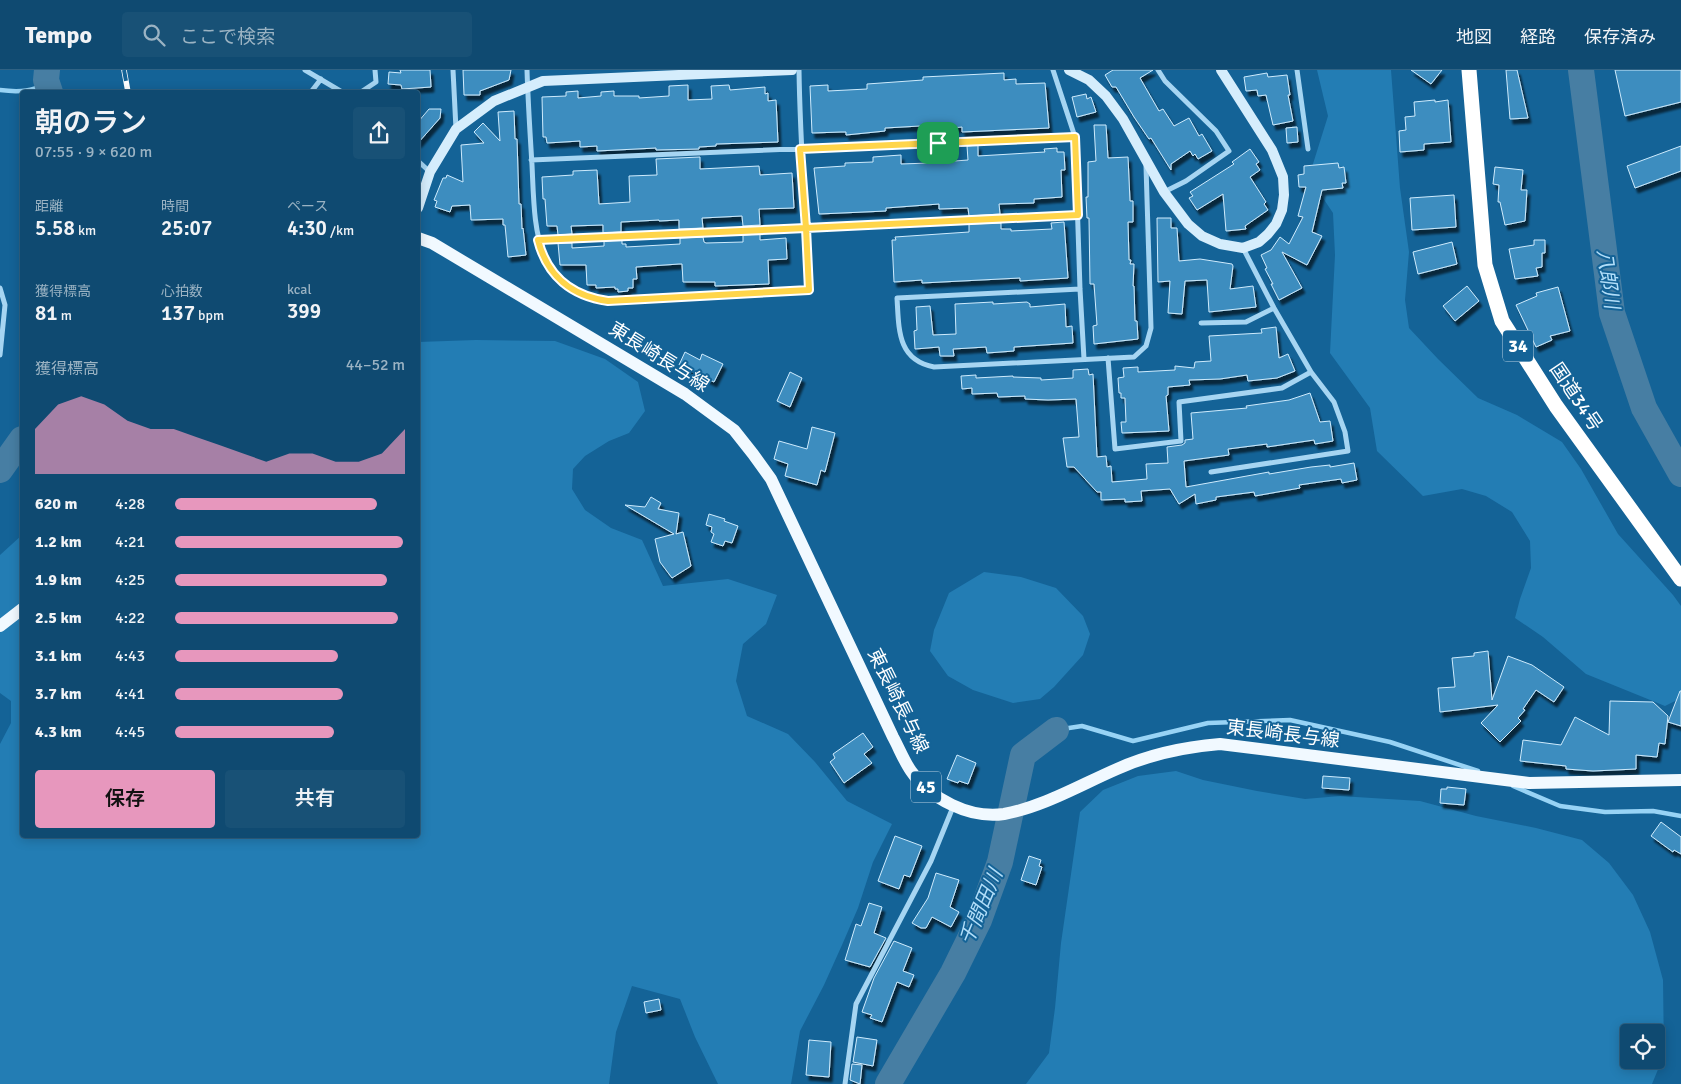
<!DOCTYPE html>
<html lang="ja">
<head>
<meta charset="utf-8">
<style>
  body { margin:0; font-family:Signika,"Noto Sans JP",sans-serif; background:#185176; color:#f1f3f6; height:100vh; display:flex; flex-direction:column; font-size:19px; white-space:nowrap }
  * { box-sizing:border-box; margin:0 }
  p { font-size:16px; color:#9bb3c3 }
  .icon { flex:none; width:28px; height:28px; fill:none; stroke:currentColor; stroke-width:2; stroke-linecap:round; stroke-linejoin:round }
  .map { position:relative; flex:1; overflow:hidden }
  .side { position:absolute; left:20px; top:20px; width:400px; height:748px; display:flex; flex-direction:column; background:#0f4a71; border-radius:5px; box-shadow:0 2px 12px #0003,0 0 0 1px #2f6284 }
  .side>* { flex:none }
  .buttons { position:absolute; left:1620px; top:954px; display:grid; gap:10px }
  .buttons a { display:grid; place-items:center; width:45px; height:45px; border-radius:5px; background:#0f4a71; box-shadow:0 2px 12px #0003,0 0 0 1px #2f6284; font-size:25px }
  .pin { position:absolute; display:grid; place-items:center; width:42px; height:42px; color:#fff; margin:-21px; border-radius:10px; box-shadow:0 2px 8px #0006 }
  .round { display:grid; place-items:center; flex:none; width:52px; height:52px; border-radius:5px; background:#185176 }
  .headline { display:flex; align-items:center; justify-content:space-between; height:85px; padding:0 15px }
  h1 { font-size:28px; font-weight:600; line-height:38px }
  .figures { display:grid; grid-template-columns:repeat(3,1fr); gap:8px; height:85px; padding:5px 15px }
  .figures div { display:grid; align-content:center }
  .figures b { font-size:21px; font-weight:600 }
  .figures small { font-size:14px; font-weight:400 }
  .figures p { font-size:14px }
  .chart { height:140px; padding:10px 15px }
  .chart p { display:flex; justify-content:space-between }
  .chart svg { width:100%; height:90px; margin-top:5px; fill:#e797bd; opacity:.7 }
  .primary-button { display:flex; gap:10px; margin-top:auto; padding:10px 15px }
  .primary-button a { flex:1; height:58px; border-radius:5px; background:#e797bd; color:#111; font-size:20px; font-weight:600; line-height:58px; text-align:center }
  .primary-button a+a { background:#185176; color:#f1f3f6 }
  ul { padding:0 15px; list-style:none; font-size:16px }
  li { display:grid; grid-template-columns:80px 60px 1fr; align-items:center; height:38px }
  li i { height:12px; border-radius:6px; background:#e797bd }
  header { display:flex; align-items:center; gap:30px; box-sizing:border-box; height:70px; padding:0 25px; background:#0f4a71; border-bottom:1px solid #2f6284 }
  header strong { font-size:24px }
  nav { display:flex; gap:28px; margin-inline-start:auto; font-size:18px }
  .search { width:350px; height:45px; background:#185176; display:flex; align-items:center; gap:12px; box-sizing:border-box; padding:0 18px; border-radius:5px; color:#9bb3c3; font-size:19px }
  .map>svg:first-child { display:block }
  .green { fill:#237db4; fill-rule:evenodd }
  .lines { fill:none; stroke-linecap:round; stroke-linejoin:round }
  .stream { stroke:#98d3f5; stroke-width:4.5 }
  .river { stroke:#477ea3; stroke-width:26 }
  .building { fill:#3d8dbf; stroke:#ceebfd; filter:url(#shadow) }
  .street { stroke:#a6d5f2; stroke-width:5 }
  .secondary { stroke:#d5edfc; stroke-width:10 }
  .primary { stroke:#f1f9ff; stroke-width:12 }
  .highway { stroke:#fff; stroke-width:15 }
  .rail-casing { stroke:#fff; stroke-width:5.5 }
  .rail { stroke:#146397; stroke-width:4; stroke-dasharray:11; stroke-linecap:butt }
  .route-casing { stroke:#fff; stroke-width:10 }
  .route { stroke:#ffd54a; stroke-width:6 }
  .labels { text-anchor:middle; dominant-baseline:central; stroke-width:4; stroke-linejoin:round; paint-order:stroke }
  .shield { fill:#146397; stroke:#b8d0e0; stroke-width:1 }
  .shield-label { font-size:18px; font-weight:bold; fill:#fff }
  .street-label { font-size:19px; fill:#fff; stroke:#146397 }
  .water-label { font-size:20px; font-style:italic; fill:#b2def9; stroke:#146397 }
</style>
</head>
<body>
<header>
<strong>Tempo</strong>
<div class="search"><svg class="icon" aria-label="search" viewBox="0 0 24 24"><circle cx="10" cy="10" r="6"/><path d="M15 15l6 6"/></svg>ここで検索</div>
<nav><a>地図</a><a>経路</a><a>保存済み</a></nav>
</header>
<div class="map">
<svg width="1681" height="1014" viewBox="0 0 1681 1014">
  <defs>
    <filter id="shadow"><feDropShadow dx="3" dy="5" stdDeviation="1" flood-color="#0009"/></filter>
  </defs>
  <rect width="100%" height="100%" fill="#146397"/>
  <path class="green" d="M1317,0H1391L1400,118L1409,182L1405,230L1409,258L1438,289L1478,328L1517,345L1562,372L1581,399L1618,464L1673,525L1681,536V628L1665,636L1586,604L1543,567L1515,548L1520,529L1531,498L1530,471L1512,442L1486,426L1462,419L1423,426L1377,381L1370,338L1330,283L1335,185L1333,143L1321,125L1312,97L1328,46Z
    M476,270L555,271L605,289L638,312L645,341L629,363L609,371L585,386L573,399L572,419L585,440L611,458L642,470L663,516L728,509L777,525L766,554L743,574L736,611L747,646L788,664L815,692L847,731L892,754L873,792L858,838L842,875L824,915L800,961L791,1014H718L695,967L680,929L632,916L616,962L609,1014H0V674L11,653V631L0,623V485L22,465V765H418V272Z
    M984,502L1021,507L1056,518L1083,546L1090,564L1083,585L1054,617L1040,629L1013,633L973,620L948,606L930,581L934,560L949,523Z
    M1176,701L1203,710L1257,721L1305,729L1340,726L1420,731L1476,746L1536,758L1582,770L1609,793L1633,825L1650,862L1663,910L1664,985L1652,1014H1026L1049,983L1055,938L1061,873L1080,742L1103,720L1138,706ZM1629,962H1656V990H1629Z"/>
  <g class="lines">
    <path class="stream" d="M0,20C15,22 37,23 46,10
      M1056,660L1082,656L1133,671L1208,653L1290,650L1390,672L1478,701
      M1513,716L1560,736L1605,742L1653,741L1681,746"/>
    <path class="river" d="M47,0L46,10L50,22
      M1581,0L1612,243L1644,338L1681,404
      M0,400L22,369
      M888,1014L953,903L979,850L1000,792L1023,685L1056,660"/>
  </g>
  <path class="building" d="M400,0H430L431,17L402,19L401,15L388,14L389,2L401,3Z
    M463,0H511L509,10L480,21V25H464Z
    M1113,0H1153L1140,8L1159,41L1163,39L1174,56L1189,48L1199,66L1202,64L1212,81L1198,89L1195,84L1193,86L1190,81L1171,94V100L1151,68L1149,69L1134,47L1116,17H1112L1105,5Z
    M1411,0H1442L1431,14Z
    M1506,0H1517L1528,48L1510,49Z
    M1615,0H1681V32L1625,46Z
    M1004,3V10L1016,9V14L1045,13L1049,58L962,62V57L941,59V57L921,58L920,56L885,58V61L846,65V62H841L812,63L810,16L828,15V21L867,19V14L923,10V7Z
    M1267,3L1268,7L1287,5L1290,25H1288L1293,51L1273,55L1266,25L1258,26L1257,20L1246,21L1244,7Z
    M688,15V30L712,29L711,16L729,15L730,20L765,17V24L768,23V31L776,30L778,72L716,74V76L699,77V79L656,80V78L597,81V76L580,77V71L547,73L546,67H543L542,27L566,26V22L578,21V28L601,26V22L614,21V26H639V28L669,26V16Z
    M1086,24L1087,29L1091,27L1096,42L1077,47L1072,27Z
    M1435,30V32L1448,30L1451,72L1424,74V80L1400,82L1399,61L1406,60L1405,47L1415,46L1414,32Z
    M429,39H441L440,48L418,73V52Z
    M514,41L515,69H517L519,134H521L522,159L523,158L526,185L508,187L505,155H503V149L471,150L470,135L452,136L450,142L435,137L437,131L434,130L443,108H446L447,105L463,112L461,75L484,73L474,62L483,53L500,71L498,42Z
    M1094,55H1106L1108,88L1128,87L1130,131H1133V152H1128L1129,190H1131L1130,194H1134L1133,216H1134L1135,251H1137L1138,269L1094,274L1093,256L1097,255L1094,214H1090L1089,148H1087L1086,127H1088V92L1096,91Z
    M1297,57L1298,72L1287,73L1286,58Z
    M978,75V86L1045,82L1044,79L1057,78V82H1064L1065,100H1061L1062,127L1034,129V133L999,134L1000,144L969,146L968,138L939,139V134L886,138V141L819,144L814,98L845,96V93L873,92V87L901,85V94L929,93V90L941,89V92L968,90L967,76Z
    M1681,76V101L1635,118L1627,96Z
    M1250,79L1259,92L1256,94L1260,100L1250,107L1266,132L1264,134L1268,140L1245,156L1246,159L1226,161L1223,124L1197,140L1189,128L1193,126L1190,122L1234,94L1232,92Z
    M700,87V99L759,96L760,105L792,103L794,138L759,139L760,155L743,156L742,146L702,148L703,158L679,159V150L659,151V150L621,152V162L603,163V155L571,156L572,164L558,165L557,156H547L545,129H543L542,107L573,105V101L597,100L599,134L630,132L629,106L657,105L656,89Z
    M1338,93L1339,98L1344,97L1346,113H1342L1343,118L1322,120L1312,162L1322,166L1307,195L1282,182L1302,218L1279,230L1271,214H1273L1265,199L1267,198L1261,185L1271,180L1280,167L1289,174L1303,147L1298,146L1306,117H1299L1298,105L1304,104V96Z
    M1495,97L1523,100L1521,120H1527L1525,151L1505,155L1500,132H1498L1499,115L1493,114Z
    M1454,125L1456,157L1412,160L1410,128Z
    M1157,148H1171V158H1177L1179,191L1200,189L1232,194L1233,196L1230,219L1253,216L1256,237L1209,242L1207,210L1185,211L1182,244L1168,243L1170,211L1158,212Z
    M1064,152L1068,208L1020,211V208L922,213V210L894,212L892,170H896L895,167L969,162V154L1001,153V159H1011V161L1052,159L1051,153Z
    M760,164V170L786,168L787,189L768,190L769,214L715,216V212H683L682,194H679L636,197L637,209H633V218H628V221L618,222V219H615V217L596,218V215H587L586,195H560L558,173H572V178L604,176V171L622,170V174H626V177L680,174V168L703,167L704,172L706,173L743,172V165Z
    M1534,170H1545V183H1542V197L1536,198L1538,206L1515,209L1509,179L1534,175Z
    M1452,172L1457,194L1418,204L1413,182Z
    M1467,216L1479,231L1455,251L1443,236Z
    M1558,217L1570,261L1550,266L1552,270L1536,277L1516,235L1537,226L1536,223Z
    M993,232V234L1027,232L1030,234V237L1065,234L1066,257L1072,256L1073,273L1014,277V281L987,283L986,277L953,279L954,286H940L939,277L915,279L914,261L917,260L916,237L930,236L933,265L956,264L955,234Z
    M1276,257L1279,288L1288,284L1295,301L1277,308L1248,311L1247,305L1220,309L1189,310L1190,315L1168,317V325L1166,326L1169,361L1122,363L1121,352H1126L1125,328H1121V323H1119L1118,308L1124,307L1123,298L1138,297V302L1175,300V296L1194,298L1195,292L1211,291L1209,266L1262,263L1261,259Z
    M685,282L700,290L702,284L723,294L714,312L679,295Z
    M1088,299L1089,305L1093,304L1097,387L1106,386L1107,397L1111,396L1112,412L1147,409L1146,394L1168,393L1167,377L1182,375L1185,373V370L1193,369L1191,343L1247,338L1246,336L1289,330L1310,323L1320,352L1330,351L1333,371L1315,374L1314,370L1267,377V374L1228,379L1229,385L1184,391L1186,417L1269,402V404L1311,397L1330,395V397L1354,393L1357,410L1342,413L1341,409L1299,415L1300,418L1255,426L1254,422L1216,427V430L1196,434L1195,424L1179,434L1170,419L1141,421L1142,431L1125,432V429L1101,430V422H1097L1074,397H1067L1063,368L1079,367L1076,329L1048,330L1025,329V326L998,327L997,323L972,324V318L962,319L961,306L976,305V308L1013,306V307L1041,308V310L1073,308V300Z
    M790,302L802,308L790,337L777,331Z
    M812,357L835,363L825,402L821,400L817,415L785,406L788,394L774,389L779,371L807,379Z
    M651,427L661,433L658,439L679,443L676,464L683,462L691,496L672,508L660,492L655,469L674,464L625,435L645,437Z
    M709,444L725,449L724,451L738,456L732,473L725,471L723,476L711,472L714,464L711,462L712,457L706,455Z
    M1488,581L1492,630L1508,586L1532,595L1564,617L1554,632L1536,620L1523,639L1525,640L1518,648L1521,651L1500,672L1481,653L1498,635L1440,642L1438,618L1455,617L1452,588L1474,586V583Z
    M1680,621H1681V656L1668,652Z
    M1610,631L1653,632L1668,646L1665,674L1659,673L1657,687L1636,685V699L1593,701L1566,699V696L1520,691L1523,670L1561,675L1575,647L1609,665Z
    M863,663L873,677L864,684L872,693L844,713L830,692L835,688L833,684Z
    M957,685L976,693L968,714L959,711L958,713L947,709Z
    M1323,706L1350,708L1349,720L1322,718Z
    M1447,717L1466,719L1464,735L1440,733L1441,719H1447Z
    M1661,752L1681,767V784L1674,780L1673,782L1651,766Z
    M895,766L922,776L910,807L904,805L899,819L878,811Z
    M1029,786L1041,790L1039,796L1042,797L1036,815L1021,810Z
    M936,803L959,810L950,837L959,842L951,857L932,847L926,858H921L912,853L928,828Z
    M869,833L882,837L874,863L886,868L870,897L845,890L856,854L861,856Z
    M894,871L912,878L903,901L914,905L909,917L897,912L882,952L870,948L872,945L862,942L874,908Z
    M659,929L661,940L646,943L644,932Z
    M857,967L877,970L873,996L853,992Z
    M809,970L831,972L829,1007L806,1005Z
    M852,994L862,995L860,1014L850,1010Z"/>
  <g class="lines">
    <path class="street" d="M305,0L342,22
      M453,0L456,59
      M527,0C528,32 530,63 532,95C535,156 532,220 608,231L809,220C806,146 800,73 799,0
      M1053,0L1075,67L1080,219L1084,289
      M1158,0L1165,11L1216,61L1229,81L1186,111L1164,122
      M1297,0L1308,79
      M311,22L321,9
      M361,22L376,12L375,0
      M531,90L1075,67
      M418,91L430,102
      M538,170L1078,145
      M0,218L5,235L0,285
      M1080,219L897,228C899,259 897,290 934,297L1134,287L1146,276L1151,258L1146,96
      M1201,253L1246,252L1274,238
      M1108,288L1115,379L1181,371L1179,332L1282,318L1311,302
      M1211,402L1348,381L1345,362L1334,332L1311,302L1274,238L1243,178
      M845,1014L856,934L931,791L953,737"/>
    <path class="secondary" d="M1069,0L1089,10L1106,26L1123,49L1164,122L1188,154L1202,166L1220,174L1243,178L1259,172L1268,164L1276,154L1282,140L1284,125L1283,107L1272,80L1221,0
      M418,138L430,102L456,59L494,31L543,11L792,0"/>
    <path class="primary" d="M418,168L432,173L685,324L734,360L753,384L771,409L893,667C899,678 904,691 911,701C930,729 970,749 1004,744C1043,737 1080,715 1117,699C1150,684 1184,677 1220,674L1529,713L1681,710
      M0,556L22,539"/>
    <path class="highway" d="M1469,0L1485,195L1502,251L1556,336L1681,509"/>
    <g class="rail-casing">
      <path id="rail" d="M124,0L128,22"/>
    </g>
    <use href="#rail" class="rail"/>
  </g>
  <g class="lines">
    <g class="route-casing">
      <path id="route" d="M938,73L800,79L806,158L538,170C547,206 572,226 608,231L809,220L806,158L1078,145L1075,67L938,73"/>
    </g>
    <use href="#route" class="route"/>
  </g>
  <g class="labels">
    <g class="shield">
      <rect x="1503" y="260.5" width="30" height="31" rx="4"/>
      <rect x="911" y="701.5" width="30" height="31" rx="4"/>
    </g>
    <g class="shield-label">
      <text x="1518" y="276">34</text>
      <text x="926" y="717">45</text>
    </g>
    <g class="street-label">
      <text transform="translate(659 287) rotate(32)">東長崎長与線</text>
      <text transform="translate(1576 327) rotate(56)">国道34号</text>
      <text transform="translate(898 631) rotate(64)">東長崎長与線</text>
      <text transform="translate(1283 664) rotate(7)">東長崎長与線</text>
    </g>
    <g class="water-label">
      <text transform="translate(1608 209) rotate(82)">八郎川</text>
      <text transform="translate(981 837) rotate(-67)">千間田川</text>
    </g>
  </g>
</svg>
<div class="buttons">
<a><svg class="icon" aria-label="locate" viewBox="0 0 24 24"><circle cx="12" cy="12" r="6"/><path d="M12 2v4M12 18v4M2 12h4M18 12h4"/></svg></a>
</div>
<div class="pin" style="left:938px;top:73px;background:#1e9e55"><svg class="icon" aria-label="arrive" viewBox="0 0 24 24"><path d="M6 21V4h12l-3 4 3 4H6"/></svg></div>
<section class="side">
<div class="headline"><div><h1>朝のラン</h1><p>07:55 · 9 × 620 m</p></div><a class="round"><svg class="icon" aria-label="share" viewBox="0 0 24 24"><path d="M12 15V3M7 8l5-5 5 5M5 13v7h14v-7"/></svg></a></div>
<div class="figures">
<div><p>距離</p><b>5.58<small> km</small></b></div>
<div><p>時間</p><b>25:07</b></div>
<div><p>ペース</p><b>4:30<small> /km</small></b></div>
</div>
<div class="figures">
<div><p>獲得標高</p><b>81<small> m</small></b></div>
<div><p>心拍数</p><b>137<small> bpm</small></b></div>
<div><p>kcal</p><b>399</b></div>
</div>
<div class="chart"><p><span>獲得標高</span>44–52 m</p>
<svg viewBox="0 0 160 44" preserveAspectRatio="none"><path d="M0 44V22L10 10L20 6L30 10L40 18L50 22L60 22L70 26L80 30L90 34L100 38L110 34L120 34L130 38L140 38L150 34L160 22V44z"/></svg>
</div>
<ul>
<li><b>620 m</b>4:28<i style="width:88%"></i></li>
<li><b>1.2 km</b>4:21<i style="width:99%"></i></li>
<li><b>1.9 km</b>4:25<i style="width:92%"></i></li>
<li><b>2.5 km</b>4:22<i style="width:97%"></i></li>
<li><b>3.1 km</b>4:43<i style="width:71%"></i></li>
<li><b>3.7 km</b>4:41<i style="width:73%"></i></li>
<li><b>4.3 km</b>4:45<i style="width:69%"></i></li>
</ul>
<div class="primary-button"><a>保存</a><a>共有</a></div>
</section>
</div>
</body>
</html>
